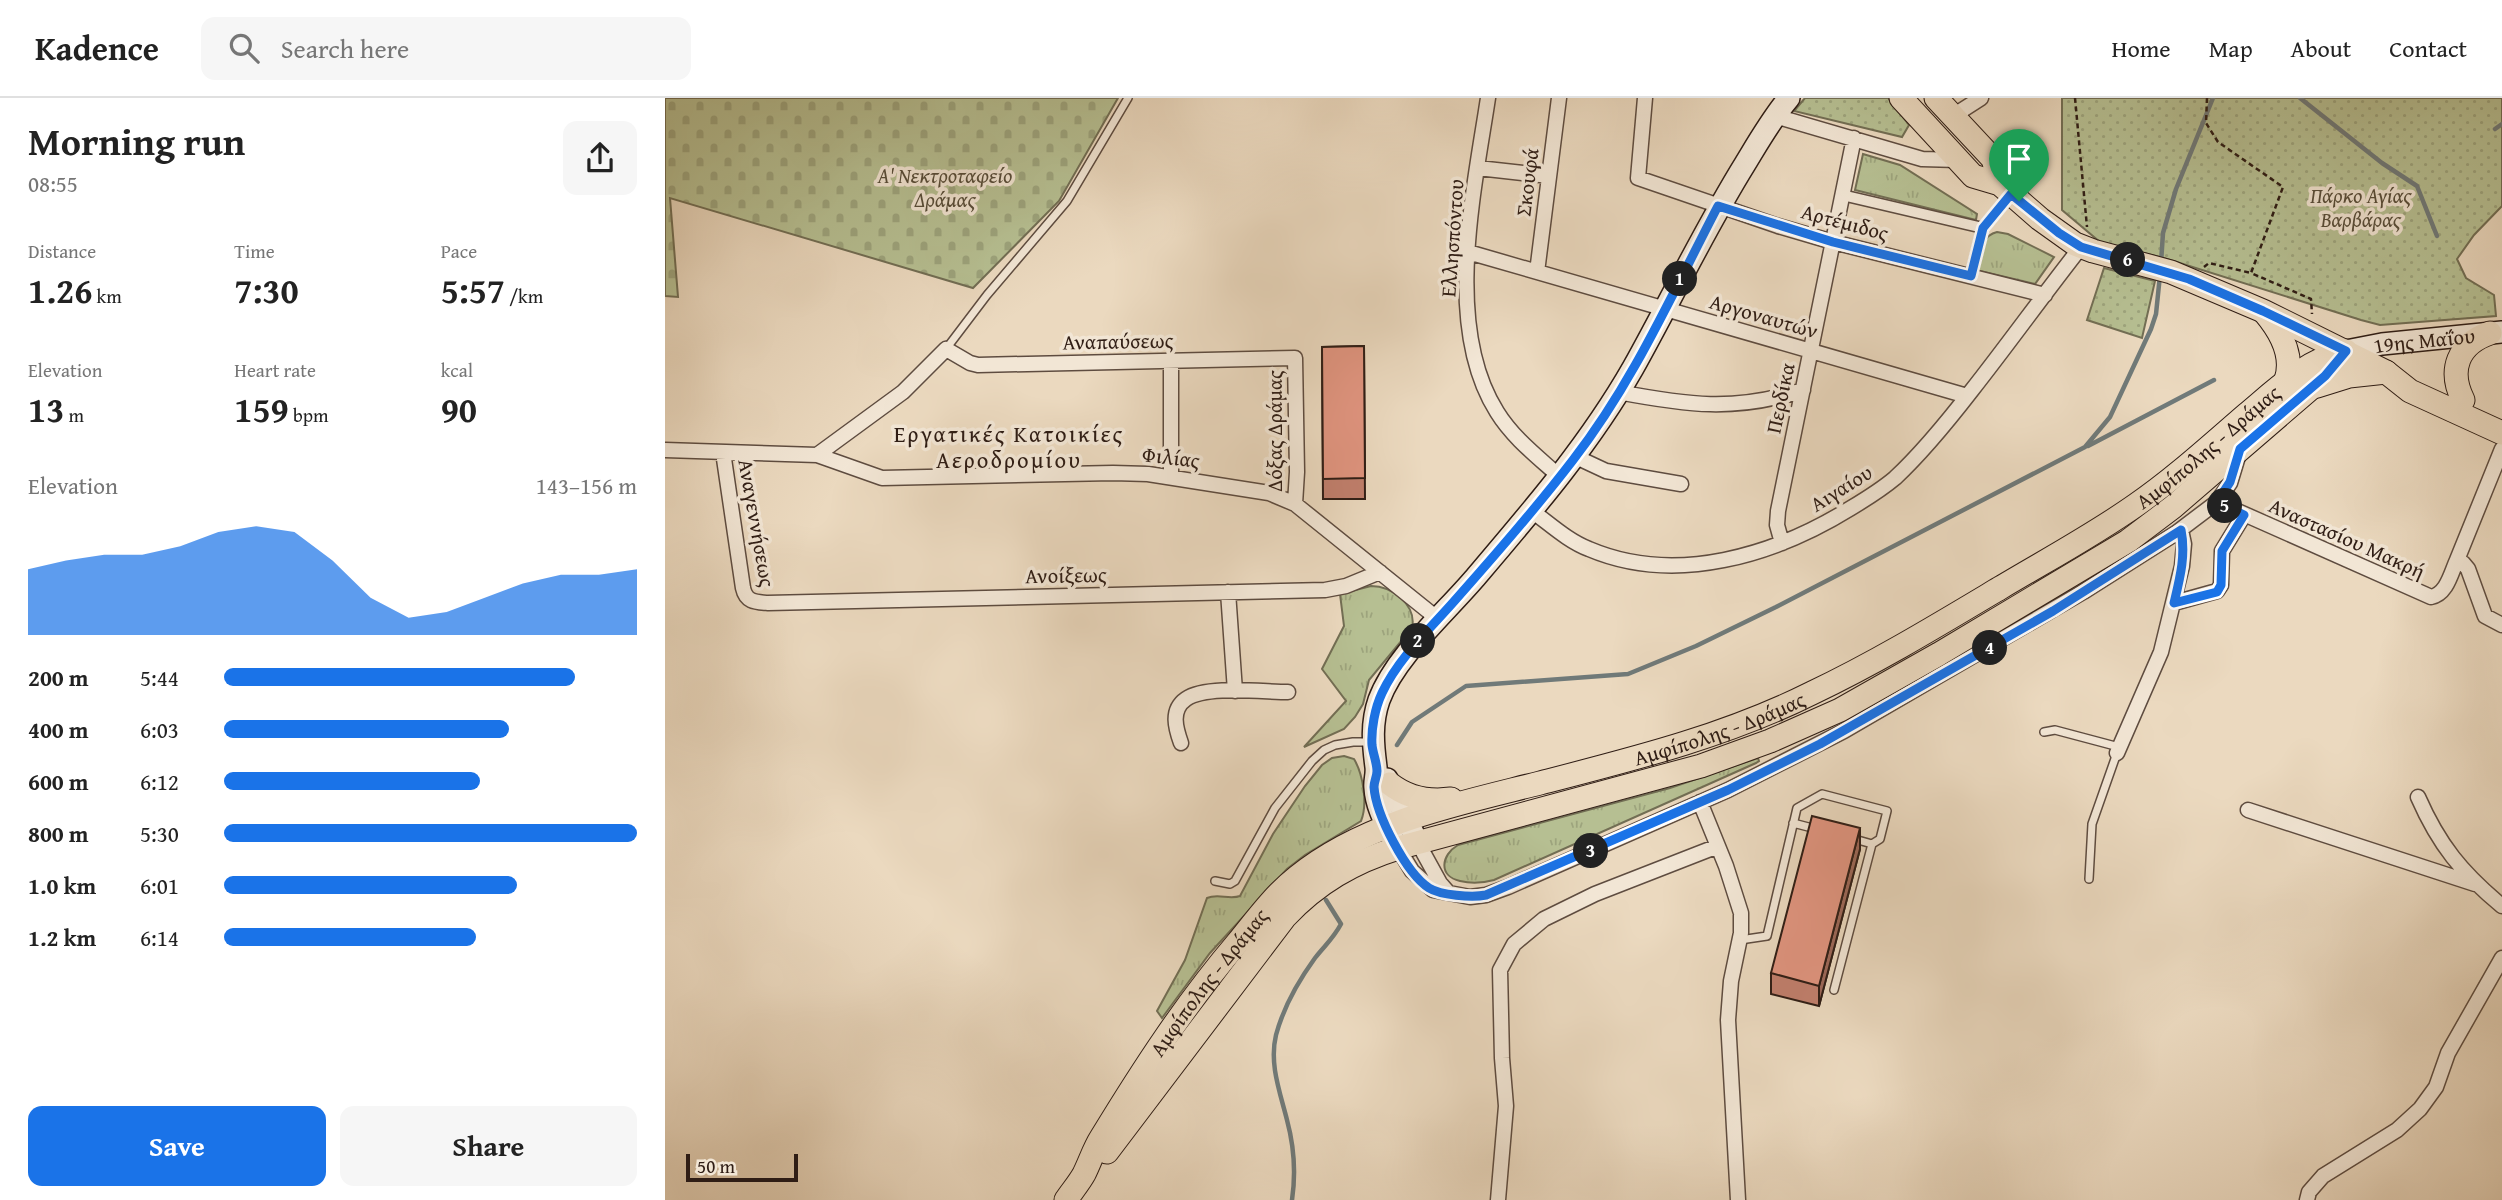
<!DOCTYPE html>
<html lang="en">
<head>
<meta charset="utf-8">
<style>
  body { margin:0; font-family:"Gentium Book Plus",serif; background:#f6f6f6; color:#222; height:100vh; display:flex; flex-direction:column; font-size:26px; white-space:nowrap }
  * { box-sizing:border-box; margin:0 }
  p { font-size:23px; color:#767676 }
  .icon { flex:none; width:38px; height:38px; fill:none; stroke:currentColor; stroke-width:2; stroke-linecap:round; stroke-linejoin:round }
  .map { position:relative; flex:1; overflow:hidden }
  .sheet { display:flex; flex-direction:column; background:#fff; width:665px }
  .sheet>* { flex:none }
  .scale { position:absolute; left:21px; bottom:18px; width:112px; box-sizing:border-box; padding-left:7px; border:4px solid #2f1d15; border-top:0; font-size:19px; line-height:24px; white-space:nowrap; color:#2f1d15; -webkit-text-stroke:5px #f2e6d5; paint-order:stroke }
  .pin { position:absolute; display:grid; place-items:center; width:60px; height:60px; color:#fff; margin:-72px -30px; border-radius:50% 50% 50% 0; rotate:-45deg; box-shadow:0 0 7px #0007 }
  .pin .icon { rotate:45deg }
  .km { position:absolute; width:35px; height:35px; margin:-18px; border-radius:50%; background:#222; color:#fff; font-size:19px; line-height:35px; text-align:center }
  .round { display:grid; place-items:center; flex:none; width:74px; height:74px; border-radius:14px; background:#f6f6f6 }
  .overview { display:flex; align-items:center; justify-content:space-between; height:119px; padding:0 28px }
  h1 { font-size:38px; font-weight:700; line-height:52px }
  .stats { display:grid; grid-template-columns:repeat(3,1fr); gap:10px; height:119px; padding:7px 28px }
  .stats div { display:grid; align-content:center }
  .stats b { font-size:35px; font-weight:700 }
  .stats small { font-size:19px; font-weight:400 }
  .stats p { font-size:19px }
  .chart { height:196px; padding:14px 28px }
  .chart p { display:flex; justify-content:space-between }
  .chart svg { width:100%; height:126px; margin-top:7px; fill:#1a73e8; opacity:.7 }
  .button { display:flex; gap:14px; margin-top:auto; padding:14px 28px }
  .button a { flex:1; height:80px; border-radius:14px; background:#1a73e8; color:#fff; font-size:28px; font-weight:700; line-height:80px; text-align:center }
  .button a+a { background:#f6f6f6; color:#222 }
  ul { padding:0 28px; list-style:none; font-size:23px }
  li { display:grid; grid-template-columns:112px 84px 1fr; align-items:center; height:52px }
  li i { height:18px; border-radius:9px; background:#1a73e8 }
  header { display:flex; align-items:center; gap:42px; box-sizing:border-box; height:98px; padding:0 35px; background:#fff; border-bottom:2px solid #e0e0e0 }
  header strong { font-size:33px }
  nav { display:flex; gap:38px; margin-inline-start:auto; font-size:24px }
  .search { width:490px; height:63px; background:#f6f6f6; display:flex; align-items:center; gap:18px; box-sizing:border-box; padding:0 24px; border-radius:14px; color:#767676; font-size:26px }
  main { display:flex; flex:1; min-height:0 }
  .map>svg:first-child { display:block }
  .grass { fill:url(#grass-tufts); stroke:#726e54; stroke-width:2 }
  .cemetery { fill:url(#cemetery-stones); stroke:#726e54; stroke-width:2 }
  .park { fill:url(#park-dots); stroke:#726e54; stroke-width:2 }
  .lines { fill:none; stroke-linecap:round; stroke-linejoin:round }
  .stream { stroke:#707a79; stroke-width:4.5 }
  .service-casing { stroke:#5e4c40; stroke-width:10 }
  .pedestrian-casing { stroke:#5e4c40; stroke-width:13 }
  .minor-casing { stroke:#5e4c40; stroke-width:17 }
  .secondary-casing { stroke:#2f1d15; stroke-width:24 }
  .primary-casing { stroke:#2f1d15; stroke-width:25 }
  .path { stroke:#2f1d15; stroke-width:2.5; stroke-dasharray:5 3.5; stroke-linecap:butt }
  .service { stroke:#f2e6d5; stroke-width:7 }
  .pedestrian { stroke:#f2e6d5; stroke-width:10 }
  .minor { stroke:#f2e6d5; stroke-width:14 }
  .secondary { stroke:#f2e6d5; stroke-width:21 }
  .primary { stroke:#ebd9bf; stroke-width:23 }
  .wall { fill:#c17f6d; stroke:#2f1d15; stroke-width:2 }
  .shaded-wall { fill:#9d6859; stroke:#2f1d15; stroke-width:2 }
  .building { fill:#e0947f; stroke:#2f1d15; stroke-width:2 }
  .route-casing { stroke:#fff; stroke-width:14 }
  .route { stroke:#1a73e8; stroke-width:9 }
  .labels { text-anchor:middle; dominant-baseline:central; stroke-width:7; stroke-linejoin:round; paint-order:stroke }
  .park-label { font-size:21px; font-style:italic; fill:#584e3a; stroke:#f2e6d5 }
  .street-label { font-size:21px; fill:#2f1d15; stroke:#f2e6d5 }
  .neighbourhood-label { font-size:23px; letter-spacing:2px; fill:#2f1d15; stroke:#f2e6d5 }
</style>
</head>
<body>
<header>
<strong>Kadence</strong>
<div class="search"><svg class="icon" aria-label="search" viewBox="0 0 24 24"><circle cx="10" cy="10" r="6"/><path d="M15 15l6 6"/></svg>Search here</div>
<nav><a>Home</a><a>Map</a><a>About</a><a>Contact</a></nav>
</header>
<main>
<section class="sheet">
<div class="overview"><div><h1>Morning run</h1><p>08:55</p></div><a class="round"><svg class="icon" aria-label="share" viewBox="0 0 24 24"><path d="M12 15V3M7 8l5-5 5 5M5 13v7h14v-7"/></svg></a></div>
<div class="stats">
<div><p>Distance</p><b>1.26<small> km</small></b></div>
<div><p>Time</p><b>7:30</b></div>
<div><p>Pace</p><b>5:57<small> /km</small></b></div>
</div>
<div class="stats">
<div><p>Elevation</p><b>13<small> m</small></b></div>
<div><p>Heart rate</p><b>159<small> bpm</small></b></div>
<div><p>kcal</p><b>90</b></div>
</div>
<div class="chart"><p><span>Elevation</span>143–156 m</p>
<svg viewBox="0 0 160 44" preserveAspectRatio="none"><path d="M0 44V21L10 18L20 16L30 16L40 13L50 8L60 6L70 8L80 18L90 31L100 38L110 36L120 31L130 26L140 23L150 23L160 21V44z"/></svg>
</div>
<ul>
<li><b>200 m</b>5:44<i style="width:85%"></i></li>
<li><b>400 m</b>6:03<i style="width:69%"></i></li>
<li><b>600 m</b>6:12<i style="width:62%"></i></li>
<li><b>800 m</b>5:30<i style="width:100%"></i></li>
<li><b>1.0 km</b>6:01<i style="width:71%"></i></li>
<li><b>1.2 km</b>6:14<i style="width:61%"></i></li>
</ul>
<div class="button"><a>Save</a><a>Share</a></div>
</section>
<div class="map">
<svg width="1837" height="1102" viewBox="0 0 1837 1102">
  <defs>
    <pattern id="grass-tufts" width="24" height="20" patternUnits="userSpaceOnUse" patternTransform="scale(1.75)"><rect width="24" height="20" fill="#b6bf92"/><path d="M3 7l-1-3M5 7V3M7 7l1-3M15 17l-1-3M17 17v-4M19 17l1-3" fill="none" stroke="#9da47d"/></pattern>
    <pattern id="cemetery-stones" width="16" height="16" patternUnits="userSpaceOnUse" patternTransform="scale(1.75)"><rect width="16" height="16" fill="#b6bf92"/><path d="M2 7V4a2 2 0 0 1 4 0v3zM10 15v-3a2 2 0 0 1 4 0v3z" fill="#9da47d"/></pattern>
    <pattern id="park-dots" width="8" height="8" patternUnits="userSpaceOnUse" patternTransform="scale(1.75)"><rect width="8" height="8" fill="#b6bf92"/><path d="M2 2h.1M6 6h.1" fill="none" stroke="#9da47d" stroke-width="1.8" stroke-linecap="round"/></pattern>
  </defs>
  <rect width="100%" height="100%" fill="#ebd9bf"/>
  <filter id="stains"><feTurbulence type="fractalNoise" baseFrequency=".00286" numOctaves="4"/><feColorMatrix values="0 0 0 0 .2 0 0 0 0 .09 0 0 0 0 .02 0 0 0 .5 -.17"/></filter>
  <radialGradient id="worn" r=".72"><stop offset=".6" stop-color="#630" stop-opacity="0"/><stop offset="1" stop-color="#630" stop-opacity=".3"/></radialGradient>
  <path class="grass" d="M1198,56L1235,67L1312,116L1311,122L1190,92Z
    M1332,134L1343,136L1389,159L1370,186L1311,172C1315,157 1315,138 1332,134Z
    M706,488C727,488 752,507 747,530L704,582L698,606L690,619L679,631L639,649L681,603L657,571L679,528L675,496Z
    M679,658L689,661C698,676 703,706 696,723L640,757L622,771L545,855L497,920L492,913L520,862L542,800C553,795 564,802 575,798L608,736L640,688L657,667L667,660Z
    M1093,660L1094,663L1091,665L829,782C818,785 807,786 795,783C773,778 776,757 793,747L1005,690Z"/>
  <path class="cemetery" d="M0,0H453L394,103L308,190L5,100L13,199L0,198Z"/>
  <path class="park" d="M1140,0H1223L1244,27L1237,39L1129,13Z
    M1397,0H1837V108L1809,137L1792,161L1801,180L1829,197L1831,218L1715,227L1696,222L1499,160L1435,144L1397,112Z
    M1439,170L1490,183L1477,240L1422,222Z"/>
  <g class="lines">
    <path class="stream" d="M1635,0L1717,65L1752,88L1772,138
      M1830,31L1837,26
      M1496,165L1498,135L1511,91L1548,0
      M1423,348L1549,282
      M732,647L747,624L801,588L963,576L1031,548L1111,509L1420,349L1445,319L1486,231L1491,216L1495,177
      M627,1102C631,1075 629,1048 622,1022C615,994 604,966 611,937C618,911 634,882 650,860C660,847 668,841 676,826L661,802"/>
    <g class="service-casing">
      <path id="service" d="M281,251L322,197L402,103L463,0
        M1379,634L1390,632L1454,649
        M1128,725L1151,731
        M1186,740L1207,746
        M1424,781L1427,726L1452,655
        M550,783L565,786L570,783L610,710L647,663L659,652L670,647L688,644H706
        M1075,842L1102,838L1132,710L1157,696L1222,713L1215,741L1207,746L1169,892"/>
    </g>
    <g class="pedestrian-casing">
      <path id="pedestrian" d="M1177,97L1318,130L1346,96
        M1306,178L1318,130"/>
    </g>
    <g class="minor-casing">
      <path id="minor" d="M823,0C809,93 778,229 832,314C848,340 873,359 895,379
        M980,0L973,80L1113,128L1168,144L1380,197
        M1110,18L1257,61L1293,62
        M1288,18L1316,0
        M813,70L884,78
        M803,154L1302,298
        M872,174L894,0
        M506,262V378
        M953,294C1022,307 1069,314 1138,292
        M0,352L152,357L238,294L281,251L305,265L313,267L630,260L632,374L630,406
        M1575,352L1565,385L1552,404L1766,499C1782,496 1786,475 1792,462L1798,465L1803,471L1820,518L1837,527
        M58,354L78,490C81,504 90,504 103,505L660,492L681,488L715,474
        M152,357L217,380L448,375L483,376L604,395L630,406L773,521
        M911,359L941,373L1016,386
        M867,413C885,426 903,443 924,451C1011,488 1110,457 1186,410C1201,401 1217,391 1230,380C1258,354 1283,323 1307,292C1344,245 1379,196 1416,149
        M1117,445L1112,427L1113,413L1189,40
        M1792,462L1837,351
        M563,494L570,593
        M1509,505L1552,493L1556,487L1557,453L1579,417
        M516,645C511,631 505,612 521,601C541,587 598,594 623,594
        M1452,655L1496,554L1517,468L1519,446L1516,432
        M1753,699C1774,747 1797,775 1837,808
        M1035,704L1061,768L1076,815V835L1066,883L1063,922L1073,1102
        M1583,712L1810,786
        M753,745L775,785L782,793
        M733,750L747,773L768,792L805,799L821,797L843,789L1063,692L1179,633L1418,494L1511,435L1552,404
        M833,1102L841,1008L837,960L835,872L849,846L879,821L930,796L1053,748
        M1642,1102L1644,1094L1658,1078L1732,1032L1755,1011L1771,989L1783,955L1837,860"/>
    </g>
    <g class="secondary-casing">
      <g id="secondary">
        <path id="s1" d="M1681,253L1717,246L1837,234"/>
        <path d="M722,681L753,745"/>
        <path d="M730,745C722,728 711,709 710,690C709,683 712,677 711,669C708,646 706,625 714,602C730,559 779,516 809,481C866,414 924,347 968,270C1006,202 1039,132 1080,66C1094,43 1107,20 1124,0"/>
      </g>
    </g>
    <g class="primary-casing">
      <g id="primary">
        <path d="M1236,0L1308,78L1335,86L1375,121L1410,146L1428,153L1506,174L1598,213L1721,274L1745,293L1837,335"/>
        <path d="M1271,0L1328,61L1335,86"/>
        <path d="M1600,215C1615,233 1629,258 1621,282"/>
        <path d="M1652,288L1684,278L1721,274"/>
        <path d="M1798,302C1783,272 1793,246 1825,235"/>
        <path d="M725,686C743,700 764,704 786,701"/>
        <path d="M442,1054L620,819C652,785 688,764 733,750L1036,668L1105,643L1175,612L1274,556L1463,443L1508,409L1660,278L1681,254"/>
        <path id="s2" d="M401,1102C407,1093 414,1085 419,1076C425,1064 429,1051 436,1040C478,971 521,905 573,844C591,822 609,797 632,779C700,724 792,706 875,685C968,661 1061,638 1147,595C1212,564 1273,527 1335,490C1380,463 1427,438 1471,407C1510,380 1546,347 1582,316C1613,290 1640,263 1681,253"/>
      </g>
    </g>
    <path class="path" d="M1410,0L1422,129
      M1542,0L1541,25L1553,44L1618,89L1586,175L1646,201L1647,216
      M1539,169L1544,165L1586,175"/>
    <use href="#service" class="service"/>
    <use href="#pedestrian" class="pedestrian"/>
    <use href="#minor" class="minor"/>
    <use href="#secondary" class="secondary"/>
    <use href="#primary" class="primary"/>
  </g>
  <path class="wall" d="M699,248L700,401H658L657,249Z
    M1195,751L1154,908L1106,896V875Z"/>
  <path class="shaded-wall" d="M1195,730V751L1154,908V888Z"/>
  <path class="building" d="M699,248L700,380L658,381L657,249Z
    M1147,718L1195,730L1154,888L1106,875Z"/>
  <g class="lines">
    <g class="route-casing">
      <path id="route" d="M1346,96L1394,135L1416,149L1524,181L1598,213L1681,253L1660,278L1575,351L1565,384L1552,404L1579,417L1557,453L1556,487L1552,494L1509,505C1515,480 1521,457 1516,432L1388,513L1155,646L1063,692L821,797C807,800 775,797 764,790C741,775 711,717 709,689C709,683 712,679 712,673C712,665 708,656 707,647C706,631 710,610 717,595C734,559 766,530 792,500C832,455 872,409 908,362C968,285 1008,194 1053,108L1168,144L1306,178L1318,130Z"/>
    </g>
    <use href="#route" class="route"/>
  </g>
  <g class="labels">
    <g class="park-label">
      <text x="280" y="77">Α' Νεκτροταφείο<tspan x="280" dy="24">Δράμας</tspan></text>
      <text x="1696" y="97">Πάρκο Αγίας<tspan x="1696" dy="24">Βαρβάρας</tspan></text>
    </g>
    <g class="street-label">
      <text transform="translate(862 84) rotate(-83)">Σκουφά</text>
      <text transform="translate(1180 124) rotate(15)">Αρτέμιδος</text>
      <text transform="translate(787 140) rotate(-86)">Ελλησπόντου</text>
      <text transform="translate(1099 218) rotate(16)">Αργοναυτών</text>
      <text transform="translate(453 243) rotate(-1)">Αναπαύσεως</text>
      <text stroke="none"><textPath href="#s1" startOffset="79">19ης Μαΐου</textPath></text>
      <text transform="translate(1115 300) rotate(-78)">Περδίκα</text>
      <text transform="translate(609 333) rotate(-90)">Δόξας Δράμας</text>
      <text stroke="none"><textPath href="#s2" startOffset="1416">Αμφίπολης - Δράμας</textPath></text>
      <text transform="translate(506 359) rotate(7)">Φιλίας</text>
      <text transform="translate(1176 390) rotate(-32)">Αιγαίου</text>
      <text transform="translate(92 425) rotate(80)">Αναγεννήσεως</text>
      <text transform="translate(1682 440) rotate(24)">Αναστασίου Μακρή</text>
      <text transform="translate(401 477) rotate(-1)">Ανοίξεως</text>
      <text stroke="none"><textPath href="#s2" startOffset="849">Αμφίπολης - Δράμας</textPath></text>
      <text stroke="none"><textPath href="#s2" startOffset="261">Αμφίπολης - Δράμας</textPath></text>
    </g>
    <g class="neighbourhood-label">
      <text x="344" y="335">Εργατικές Κατοικίες<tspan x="344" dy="26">Αεροδρομίου</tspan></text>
    </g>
  </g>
  <rect width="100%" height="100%" filter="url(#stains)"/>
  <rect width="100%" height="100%" fill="url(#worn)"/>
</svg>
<div class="scale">50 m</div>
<div class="pin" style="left:1354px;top:103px;background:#1e9e55"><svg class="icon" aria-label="arrive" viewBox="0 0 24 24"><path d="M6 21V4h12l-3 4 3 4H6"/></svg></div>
<b class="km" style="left:1015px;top:181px">1</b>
<b class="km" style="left:753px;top:543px">2</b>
<b class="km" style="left:926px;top:753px">3</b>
<b class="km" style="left:1325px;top:550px">4</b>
<b class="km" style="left:1560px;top:408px">5</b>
<b class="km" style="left:1463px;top:162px">6</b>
</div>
</main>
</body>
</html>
